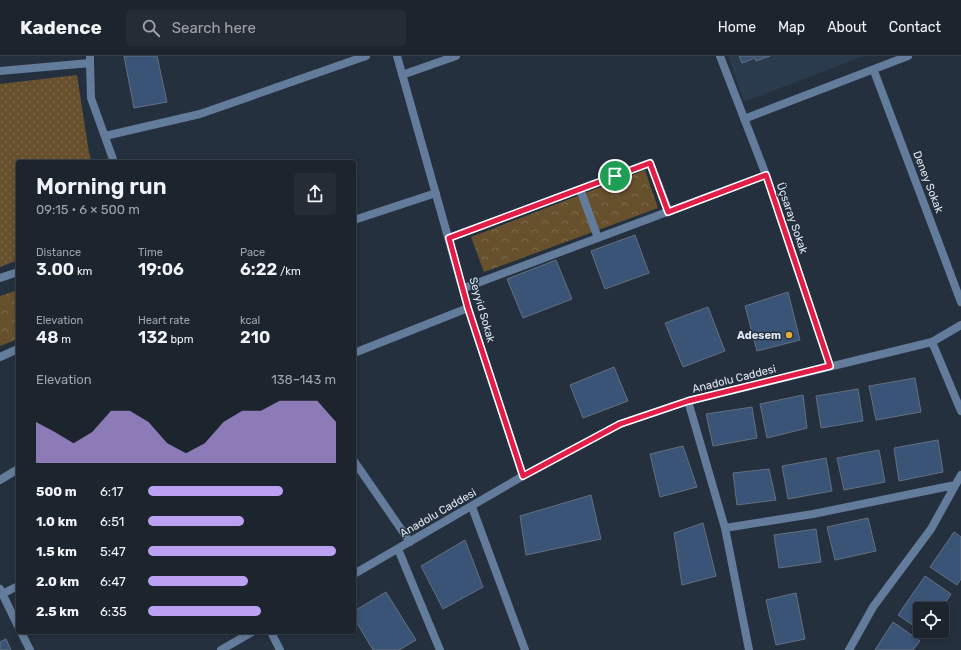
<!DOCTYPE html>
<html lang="en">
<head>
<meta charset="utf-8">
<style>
  body { margin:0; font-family:Rubik,sans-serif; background:#252c36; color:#f1f3f6; height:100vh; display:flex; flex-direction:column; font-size:15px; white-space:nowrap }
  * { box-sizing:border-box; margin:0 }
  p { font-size:13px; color:#a0a4aa }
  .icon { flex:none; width:22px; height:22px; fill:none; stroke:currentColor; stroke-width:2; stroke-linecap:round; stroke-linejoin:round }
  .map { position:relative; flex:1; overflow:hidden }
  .panel { position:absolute; left:16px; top:104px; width:340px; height:474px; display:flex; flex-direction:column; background:#1c242e; border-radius:4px; box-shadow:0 2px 6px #0003,0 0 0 1px #3a414a }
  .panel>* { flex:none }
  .buttons { position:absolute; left:913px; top:546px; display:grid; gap:8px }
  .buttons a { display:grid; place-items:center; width:36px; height:36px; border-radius:4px; background:#1c242e; box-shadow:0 2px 6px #0003,0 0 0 1px #3a414a; font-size:20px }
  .pin { position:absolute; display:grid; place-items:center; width:34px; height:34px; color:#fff; margin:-17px; border:2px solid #fff; border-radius:50%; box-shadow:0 1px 4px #0007 }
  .round { display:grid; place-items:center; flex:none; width:42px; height:42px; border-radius:4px; background:#252c36 }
  .summary { display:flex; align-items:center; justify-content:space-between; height:68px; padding:0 20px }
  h1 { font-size:22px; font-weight:600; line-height:30px }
  .stats { display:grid; grid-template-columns:repeat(3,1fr); gap:6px; height:68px; padding:4px 20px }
  .stats div { display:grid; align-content:center }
  .stats b { font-size:17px; font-weight:600 }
  .stats small { font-size:11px; font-weight:400 }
  .stats p { font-size:11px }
  .chart { height:112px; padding:8px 20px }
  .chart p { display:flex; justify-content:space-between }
  .chart svg { width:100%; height:72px; margin-top:4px; fill:#bca0f2; opacity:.7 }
  ul { padding:0 20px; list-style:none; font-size:13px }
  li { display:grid; grid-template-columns:64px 48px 1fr; align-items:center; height:30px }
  li i { height:10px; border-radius:5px; background:#bca0f2 }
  header { display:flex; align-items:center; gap:24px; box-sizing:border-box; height:56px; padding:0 20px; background:#1c242e; border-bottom:1px solid #3a414a }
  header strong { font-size:19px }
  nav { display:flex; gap:22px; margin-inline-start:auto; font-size:14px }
  .search { width:280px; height:36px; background:#252c36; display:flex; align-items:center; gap:10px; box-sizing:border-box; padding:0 14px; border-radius:4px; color:#a0a4aa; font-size:15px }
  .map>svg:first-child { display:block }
  .built { fill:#2b3b4e }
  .grass { fill:url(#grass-dots) }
  .park { fill:url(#park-crowns) }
  .building { fill:#395476; stroke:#637080 }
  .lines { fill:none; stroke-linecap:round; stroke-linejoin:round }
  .minor { stroke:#647c9c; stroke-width:8 }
  .tertiary { stroke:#647c9c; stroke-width:8 }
  .route-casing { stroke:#fff; stroke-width:8 }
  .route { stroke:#e11d48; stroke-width:5 }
  .poi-dot { fill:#e9ab38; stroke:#25303e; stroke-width:1.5 }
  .labels { text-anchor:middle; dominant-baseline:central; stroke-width:3; stroke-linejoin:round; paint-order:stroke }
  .street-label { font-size:11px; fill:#e0e7f1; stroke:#25303e }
  .poi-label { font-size:11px; font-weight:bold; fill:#e0e7f1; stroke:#25303e; text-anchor:end }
</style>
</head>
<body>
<header>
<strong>Kadence</strong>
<div class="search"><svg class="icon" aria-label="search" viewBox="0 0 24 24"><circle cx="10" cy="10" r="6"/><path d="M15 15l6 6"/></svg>Search here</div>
<nav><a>Home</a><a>Map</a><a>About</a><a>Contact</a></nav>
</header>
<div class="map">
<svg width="961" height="594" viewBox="0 0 961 594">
  <defs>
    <pattern id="grass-dots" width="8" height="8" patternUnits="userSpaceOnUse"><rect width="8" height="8" fill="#67512d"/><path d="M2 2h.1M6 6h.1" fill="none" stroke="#7c6a4c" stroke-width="1.8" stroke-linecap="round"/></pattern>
    <pattern id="park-crowns" width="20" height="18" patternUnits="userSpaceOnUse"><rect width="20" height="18" fill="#67512d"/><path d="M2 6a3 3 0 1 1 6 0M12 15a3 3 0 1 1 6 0" fill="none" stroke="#7c6a4c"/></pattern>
  </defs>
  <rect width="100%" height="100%" fill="#25303e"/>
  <path class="built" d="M728,0H864L744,46Z"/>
  <path class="grass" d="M77,19L89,97L92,106H18V204L0,211V28Z"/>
  <path class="park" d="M645,114L658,152L484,216L471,181Z
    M18,234V283L0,290V240Z"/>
  <path class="building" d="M124,0H157L167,46L134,52Z
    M739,0H770L756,5L755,2L742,7Z
    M635,179L649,217L605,233L591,195Z
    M556,204L572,243L523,262L507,223Z
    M788,236L800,284L757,295L745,250Z
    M708,251L725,295L683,311L665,267Z
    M614,311L628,345L583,362L570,329Z
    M915,322L921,356L876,364L869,330Z
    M858,333L863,365L821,372L816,340Z
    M803,339L807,372L767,382L760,348Z
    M752,351L757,382L713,390L706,358Z
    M938,384L943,416L899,425L894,392Z
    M683,390L697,431L660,441L650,398Z
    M879,394L885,426L844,434L837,402Z
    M826,402L832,435L788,443L782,410Z
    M769,413L776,444L737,449L733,417Z
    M591,439L601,483L526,499L520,460Z
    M868,462L876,495L835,504L827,471Z
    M703,467L716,520L682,529L674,477Z
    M816,473L821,506L779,512L774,479Z
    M954,476L961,481V523L957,529L930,511Z
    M465,484L483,531L443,553L421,510Z
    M925,520L951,538L941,553H920V574L898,559Z
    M386,536L416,584L399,594H373L354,562V555Z
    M796,537L805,583L776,589L766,544Z
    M893,566L920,585L913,594H875Z
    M6,583L11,594H0V586Z"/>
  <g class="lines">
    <path class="minor" d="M397,0L468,252L523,420
      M720,0L766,119L830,310
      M90,7L91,42L114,106
      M0,15L90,7V0
      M874,15L961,246
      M402,19L456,0
      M744,63L908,0
      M105,80L200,58L366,0
      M580,133L598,182
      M354,164L436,137
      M449,182L650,107L669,156
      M0,222L18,216
      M464,232L766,119
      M932,286L961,355
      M354,297L468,252
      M0,301L18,293
      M688,345L725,472L749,594
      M354,405L410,486
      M0,424L18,413
      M472,451L525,594
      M725,472L813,458L955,429
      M398,493L440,594
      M0,533L18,570
      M2,538L18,530
      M21,576L30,594
      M271,576L280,594
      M849,594L873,551L931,473L961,419"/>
    <path class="tertiary" d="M354,518L523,420L620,368L688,345L932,286L961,269
      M221,594L252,576"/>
  </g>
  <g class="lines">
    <g class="route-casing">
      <path id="route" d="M650,107L668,156L766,119L830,310L688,345L620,368L523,420L468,252L449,182Z"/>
    </g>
    <use href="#route" class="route"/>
  </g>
  <circle class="poi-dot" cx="789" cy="279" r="4"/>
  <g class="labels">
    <g class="street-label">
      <text transform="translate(928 126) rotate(69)">Deney Sokak</text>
      <text transform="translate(792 162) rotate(71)">Üçsaray Sokak</text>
      <text transform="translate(482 254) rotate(74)">Seyyid Sokak</text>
      <text transform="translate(734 323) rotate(-14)">Anadolu Caddesi</text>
      <text transform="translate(438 457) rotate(-30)">Anadolu Caddesi</text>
    </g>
    <g class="poi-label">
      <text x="781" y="279">Adesem</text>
    </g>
  </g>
</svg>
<div class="buttons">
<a><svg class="icon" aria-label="locate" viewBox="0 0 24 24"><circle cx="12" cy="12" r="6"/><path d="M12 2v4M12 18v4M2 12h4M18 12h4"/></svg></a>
</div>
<div class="pin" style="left:615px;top:120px;background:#1e9e55"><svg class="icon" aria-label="arrive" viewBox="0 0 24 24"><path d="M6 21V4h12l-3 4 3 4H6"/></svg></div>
<section class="panel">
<div class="summary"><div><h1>Morning run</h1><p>09:15 · 6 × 500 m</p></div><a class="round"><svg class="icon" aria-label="share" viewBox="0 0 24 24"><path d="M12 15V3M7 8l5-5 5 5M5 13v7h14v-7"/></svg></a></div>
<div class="stats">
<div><p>Distance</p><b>3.00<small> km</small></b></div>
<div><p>Time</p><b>19:06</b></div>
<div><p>Pace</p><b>6:22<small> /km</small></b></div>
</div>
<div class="stats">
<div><p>Elevation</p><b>48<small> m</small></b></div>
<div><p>Heart rate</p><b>132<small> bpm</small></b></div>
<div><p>kcal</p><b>210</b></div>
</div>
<div class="chart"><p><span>Elevation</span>138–143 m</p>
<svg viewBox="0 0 160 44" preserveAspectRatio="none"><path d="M0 44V19L10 25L20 32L30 25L40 12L50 12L60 19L70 32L80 38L90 32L100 19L110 12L120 12L130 6L140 6L150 6L160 19V44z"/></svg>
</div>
<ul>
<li><b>500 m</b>6:17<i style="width:72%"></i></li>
<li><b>1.0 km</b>6:51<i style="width:51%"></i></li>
<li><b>1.5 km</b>5:47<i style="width:100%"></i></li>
<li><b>2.0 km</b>6:47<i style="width:53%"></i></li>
<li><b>2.5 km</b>6:35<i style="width:60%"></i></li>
</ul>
</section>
</div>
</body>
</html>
